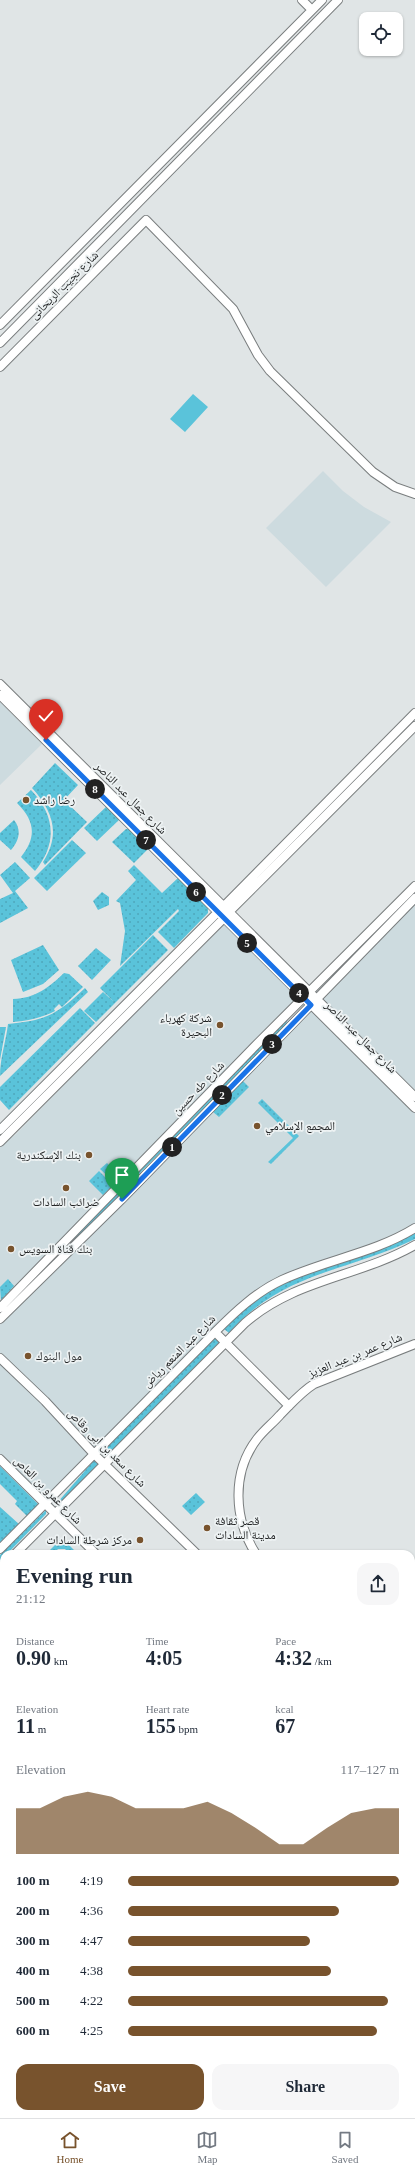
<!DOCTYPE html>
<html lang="en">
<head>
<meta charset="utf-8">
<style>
  body { margin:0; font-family:"Times New Roman","Noto Naskh Arabic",serif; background:#f6f6f7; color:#1f2937; height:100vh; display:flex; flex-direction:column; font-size:15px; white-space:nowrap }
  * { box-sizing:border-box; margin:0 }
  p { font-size:13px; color:#747a83 }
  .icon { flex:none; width:22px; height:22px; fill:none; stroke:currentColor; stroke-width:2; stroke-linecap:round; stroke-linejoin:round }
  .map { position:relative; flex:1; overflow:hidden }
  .side { position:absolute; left:0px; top:1550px; width:415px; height:568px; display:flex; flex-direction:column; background:#fff; border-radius:12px 12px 0 0; box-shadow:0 1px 3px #0004 }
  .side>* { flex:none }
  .tools { position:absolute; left:359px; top:12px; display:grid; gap:8px }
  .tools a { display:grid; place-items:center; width:44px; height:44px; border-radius:8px; background:#fff; box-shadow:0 1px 3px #0004; font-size:20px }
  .pin { position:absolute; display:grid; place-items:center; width:34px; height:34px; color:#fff; margin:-41px -17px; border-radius:50% 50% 50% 0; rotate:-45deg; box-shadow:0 0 4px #0007 }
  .pin .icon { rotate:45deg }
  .km { position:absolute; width:20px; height:20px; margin:-10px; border-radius:50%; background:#222; color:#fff; font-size:11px; line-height:20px; text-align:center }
  .round { display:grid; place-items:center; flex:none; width:42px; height:42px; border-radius:12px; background:#f6f6f7 }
  .head { display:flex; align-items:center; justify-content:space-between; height:68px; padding:0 16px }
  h1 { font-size:22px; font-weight:800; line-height:30px }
  .figures { display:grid; grid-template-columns:repeat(3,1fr); gap:6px; height:68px; padding:4px 16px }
  .figures div { display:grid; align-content:center }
  .figures b { font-size:20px; font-weight:800 }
  .figures small { font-size:11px; font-weight:400 }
  .figures p { font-size:11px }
  .chart { height:112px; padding:8px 16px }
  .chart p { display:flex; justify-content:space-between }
  .chart svg { width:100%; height:72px; margin-top:4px; fill:#78532d; opacity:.7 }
  .primary-button { display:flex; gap:8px; margin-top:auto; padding:8px 16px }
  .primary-button a { flex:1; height:46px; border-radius:12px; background:#78532d; color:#fff; font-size:16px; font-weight:800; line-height:46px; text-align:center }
  .primary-button a+a { background:#f6f6f7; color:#1f2937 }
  ul { padding:0 16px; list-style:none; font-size:13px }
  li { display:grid; grid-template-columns:64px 48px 1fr; align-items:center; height:30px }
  li i { height:10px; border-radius:5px; background:#78532d }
  .menu { display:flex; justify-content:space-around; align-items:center; height:56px; border-top:1px solid #e0e1e3; background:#fff; font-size:11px; color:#747a83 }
  .menu a { display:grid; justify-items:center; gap:2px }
  .menu .selected { color:#78532d }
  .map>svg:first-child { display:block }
  .built { fill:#cddbdf }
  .green { fill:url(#green-dots) }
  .pitch { fill:#5ac3da }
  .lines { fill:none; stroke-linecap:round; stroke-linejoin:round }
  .secondary-casing { stroke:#797d7e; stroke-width:10 }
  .secondary { stroke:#fff; stroke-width:8 }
  .route-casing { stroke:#fff; stroke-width:8 }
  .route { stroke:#1a73e8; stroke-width:5 }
  .poi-dot { fill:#78532d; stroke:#edf2f3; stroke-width:1.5 }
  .labels { text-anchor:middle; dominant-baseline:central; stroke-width:3.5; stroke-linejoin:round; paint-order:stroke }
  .street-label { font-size:12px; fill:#1f2122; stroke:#edf2f3 }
  .poi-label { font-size:12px; fill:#1f2122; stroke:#edf2f3; text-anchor:start }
</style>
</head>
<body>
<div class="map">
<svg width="415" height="2118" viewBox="0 0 415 2118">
  <defs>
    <pattern id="green-dots" width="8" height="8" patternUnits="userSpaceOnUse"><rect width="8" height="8" fill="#5ac3da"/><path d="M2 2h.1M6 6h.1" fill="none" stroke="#4ea7bb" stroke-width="1.8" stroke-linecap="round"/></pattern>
  </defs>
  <rect width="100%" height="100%" fill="#e0e5e6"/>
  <path class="built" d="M323,471L343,491L364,507L391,522L326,587L266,528Z
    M0,702L42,744L0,785Z
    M415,892V1227L299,1275L252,1299L47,1503L0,1456V1312Z
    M227,919L306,998L0,1305V1146L15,1135Z
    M415,1769V1840L411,1836V1773Z
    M0,1983L4,1987V2008L0,2012Z
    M0,2027L4,2031V2105L0,2109Z"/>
  <path class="green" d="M55,763L78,785L64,800L47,784L87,822L45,865L43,862C61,834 53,811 32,788Z
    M31,790C55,815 58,843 35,871L21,857C37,837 35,821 17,803Z
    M107,806L120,819L97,841L84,828Z
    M14,820C22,830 19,841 11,850L0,840V833Z
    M126,829H131L150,847L134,863L112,842Z
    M72,840L86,853L47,891L34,878Z
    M15,862L30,878L15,891L28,908L0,923V899L13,893L0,875Z
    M134,865L171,902L162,893L178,878L208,907V913L174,948L158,932L179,911L178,909L120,966L125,931L120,903L116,901L136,880L128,871Z
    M102,892L109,897V905L98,910L93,901Z
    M153,935L168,950L115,1003L100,988Z
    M43,945L59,970L43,984L23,992L11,960Z
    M96,948L111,960L92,980L78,966Z
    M64,973L69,974L83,987L62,1007L59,1004L54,1009L55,1011C41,1018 28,1021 13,1022V999C36,998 48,988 64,973Z
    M85,988L88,992L0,1076C0,1058 6,1041 8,1024C47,1020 56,1015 85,988Z
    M103,992L115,1003L96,1022L84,1011Z
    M80,1008L95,1023L9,1110L0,1100V1087Z
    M289,1017L284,1028L136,1177L134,1175Z
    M0,1027H6L0,1060Z
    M243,1081L249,1087L219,1117L213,1112Z
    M262,1099L299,1136L271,1164L268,1162L293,1138L258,1103Z
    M107,1163L121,1177L115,1183L100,1169Z
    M99,1171L113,1185L103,1195L89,1181Z
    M130,1180L132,1182L0,1318V1314Z
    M415,1233V1239C347,1272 282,1272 229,1333L224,1329C238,1315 251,1302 268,1292C314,1265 369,1259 415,1233Z
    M8,1279L14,1286L1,1300L0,1287Z
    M216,1337L220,1342L108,1455L103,1451Z
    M96,1458L100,1463L58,1505L57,1503Z
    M0,1466L38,1504V1507L28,1517L15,1504L17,1501L0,1484Z
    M196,1493L205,1502L191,1515L182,1506Z
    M0,1507L20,1525L0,1546Z
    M46,1510V1514L7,1554H4V1559L0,1563V1555Z
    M62,1538L75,1551L70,1554L65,1549H58L53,1554H46Z
    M4,1587V1633L0,1629V1591Z
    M0,1877H4V1920L0,1923Z
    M229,2114H259V2118H236Z"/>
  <path class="pitch" d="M193,394L208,407L185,432L170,419Z
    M4,2110V2114H57L52,2118H0V2114Z"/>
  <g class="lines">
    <g class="secondary-casing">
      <path id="secondary" d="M302,0L312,10
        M0,325L322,0
        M0,343L338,0
        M0,367L146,220L233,309L258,355L270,371L373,472L395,487L415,494
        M0,684L415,1097
        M0,695L415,1108
        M223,907L415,713
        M228,913L415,726
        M0,1130L217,913
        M0,1142L223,919
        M0,1308L255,1046L415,886
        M0,1319L122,1199L415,898
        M215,1332L289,1406
        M0,1358L45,1401L94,1454L197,1554
        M0,1459L96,1554
        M0,1549L215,1332C235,1312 256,1292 282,1280C325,1260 375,1253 415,1228
        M15,1554L245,1323C295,1279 359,1277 415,1245
        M256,1554C234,1520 231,1473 257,1439C264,1430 273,1423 280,1415C291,1404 301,1392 314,1384L415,1344
        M0,1569L4,1565
        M411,1709L415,1713
        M411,1846L415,1850
        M411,1926L415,1930
        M411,2087L415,2082
        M411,2099L415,2095
        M380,2118L384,2114
        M392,2118L396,2114"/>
    </g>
    <use href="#secondary" class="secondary"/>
  </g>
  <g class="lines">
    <g class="route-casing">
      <path id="route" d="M46,740L311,1005L122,1199"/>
    </g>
    <use href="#route" class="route"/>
  </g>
  <g class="poi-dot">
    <circle cx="26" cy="800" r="4"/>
    <circle cx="220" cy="1025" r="4"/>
    <circle cx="257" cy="1126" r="4"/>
    <circle cx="89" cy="1155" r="4"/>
    <circle cx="66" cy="1188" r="4"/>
    <circle cx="11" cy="1249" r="4"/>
    <circle cx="28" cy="1356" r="4"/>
    <circle cx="207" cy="1528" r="4"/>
    <circle cx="140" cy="1540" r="4"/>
  </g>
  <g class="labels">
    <g class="street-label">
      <text transform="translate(64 285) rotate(-45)">شارع نجيب الريحانى</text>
      <text transform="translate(131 798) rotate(45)">شارع جمال عبد الناصر</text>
      <text transform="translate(361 1037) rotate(45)">شارع جمال عبد الناصر</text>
      <text transform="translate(198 1088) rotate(-46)">شارع طه حسين</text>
      <text transform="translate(179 1351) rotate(-45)">شارع عبد المنعم رياض</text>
      <text transform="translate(355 1355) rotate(-22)">شارع عمر بن عبد العزيز</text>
      <text transform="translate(107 1448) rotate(45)">شارع سعد بن ابى وقاص</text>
      <text transform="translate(48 1490) rotate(45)">شارع عمرو بن العاص</text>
    </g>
    <g class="poi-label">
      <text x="34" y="800">رضا راشد</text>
      <text x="212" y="1018" text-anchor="end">شركة كهرباء<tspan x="212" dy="14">البحيرة</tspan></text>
      <text x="265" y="1126">المجمع الإسلامي</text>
      <text x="81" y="1155" text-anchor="end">بنك الإسكندرية</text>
      <text x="66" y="1202" text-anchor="middle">ضرائب السادات</text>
      <text x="19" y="1249">بنك قناة السويس</text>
      <text x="36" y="1356">مول البنوك</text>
      <text x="215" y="1521">قصر ثقافة<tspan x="215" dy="14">مدينة السادات</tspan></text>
      <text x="132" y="1540" text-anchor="end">مركز شرطة السادات</text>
    </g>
  </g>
</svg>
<div class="tools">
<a><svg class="icon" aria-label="locate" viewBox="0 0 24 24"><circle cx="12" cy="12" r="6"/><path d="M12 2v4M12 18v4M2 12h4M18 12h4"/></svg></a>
</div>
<div class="pin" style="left:122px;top:1199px;background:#1e9e55"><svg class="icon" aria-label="arrive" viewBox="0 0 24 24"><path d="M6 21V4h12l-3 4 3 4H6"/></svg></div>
<div class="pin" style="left:46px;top:740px;background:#d93025"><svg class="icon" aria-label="check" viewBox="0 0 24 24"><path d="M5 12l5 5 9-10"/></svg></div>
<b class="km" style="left:172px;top:1147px">1</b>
<b class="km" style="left:222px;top:1095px">2</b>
<b class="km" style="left:272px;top:1044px">3</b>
<b class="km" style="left:299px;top:993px">4</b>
<b class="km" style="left:247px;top:943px">5</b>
<b class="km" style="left:196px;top:892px">6</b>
<b class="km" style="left:146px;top:840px">7</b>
<b class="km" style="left:95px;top:789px">8</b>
<section class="side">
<div class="head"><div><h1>Evening run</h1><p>21:12</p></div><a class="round"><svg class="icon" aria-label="share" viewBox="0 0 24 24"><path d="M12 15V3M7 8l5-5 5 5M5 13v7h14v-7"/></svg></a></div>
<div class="figures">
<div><p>Distance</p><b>0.90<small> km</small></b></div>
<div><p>Time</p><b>4:05</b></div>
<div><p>Pace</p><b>4:32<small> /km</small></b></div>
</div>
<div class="figures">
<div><p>Elevation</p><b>11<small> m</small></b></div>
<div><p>Heart rate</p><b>155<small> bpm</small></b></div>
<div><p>kcal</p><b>67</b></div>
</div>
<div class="chart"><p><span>Elevation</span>117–127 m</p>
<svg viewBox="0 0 160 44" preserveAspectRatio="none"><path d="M0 44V16L10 16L20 9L30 6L40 9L50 16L60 16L70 16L80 12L90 19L100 28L110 38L120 38L130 28L140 19L150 16L160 16V44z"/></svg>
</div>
<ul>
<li><b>100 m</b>4:19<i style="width:100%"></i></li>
<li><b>200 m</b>4:36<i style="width:78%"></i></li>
<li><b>300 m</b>4:47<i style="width:67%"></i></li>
<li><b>400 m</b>4:38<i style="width:75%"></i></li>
<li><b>500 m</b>4:22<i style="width:96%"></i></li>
<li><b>600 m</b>4:25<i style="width:92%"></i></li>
</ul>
<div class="primary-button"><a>Save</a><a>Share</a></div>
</section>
</div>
<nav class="menu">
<a class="selected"><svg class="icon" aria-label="home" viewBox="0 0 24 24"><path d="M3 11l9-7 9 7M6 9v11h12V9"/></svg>Home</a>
<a><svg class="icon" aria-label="map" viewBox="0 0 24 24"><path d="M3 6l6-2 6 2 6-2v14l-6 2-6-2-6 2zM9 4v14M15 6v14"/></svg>Map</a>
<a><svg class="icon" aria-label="saved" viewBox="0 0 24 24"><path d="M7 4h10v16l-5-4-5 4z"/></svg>Saved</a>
</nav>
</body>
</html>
